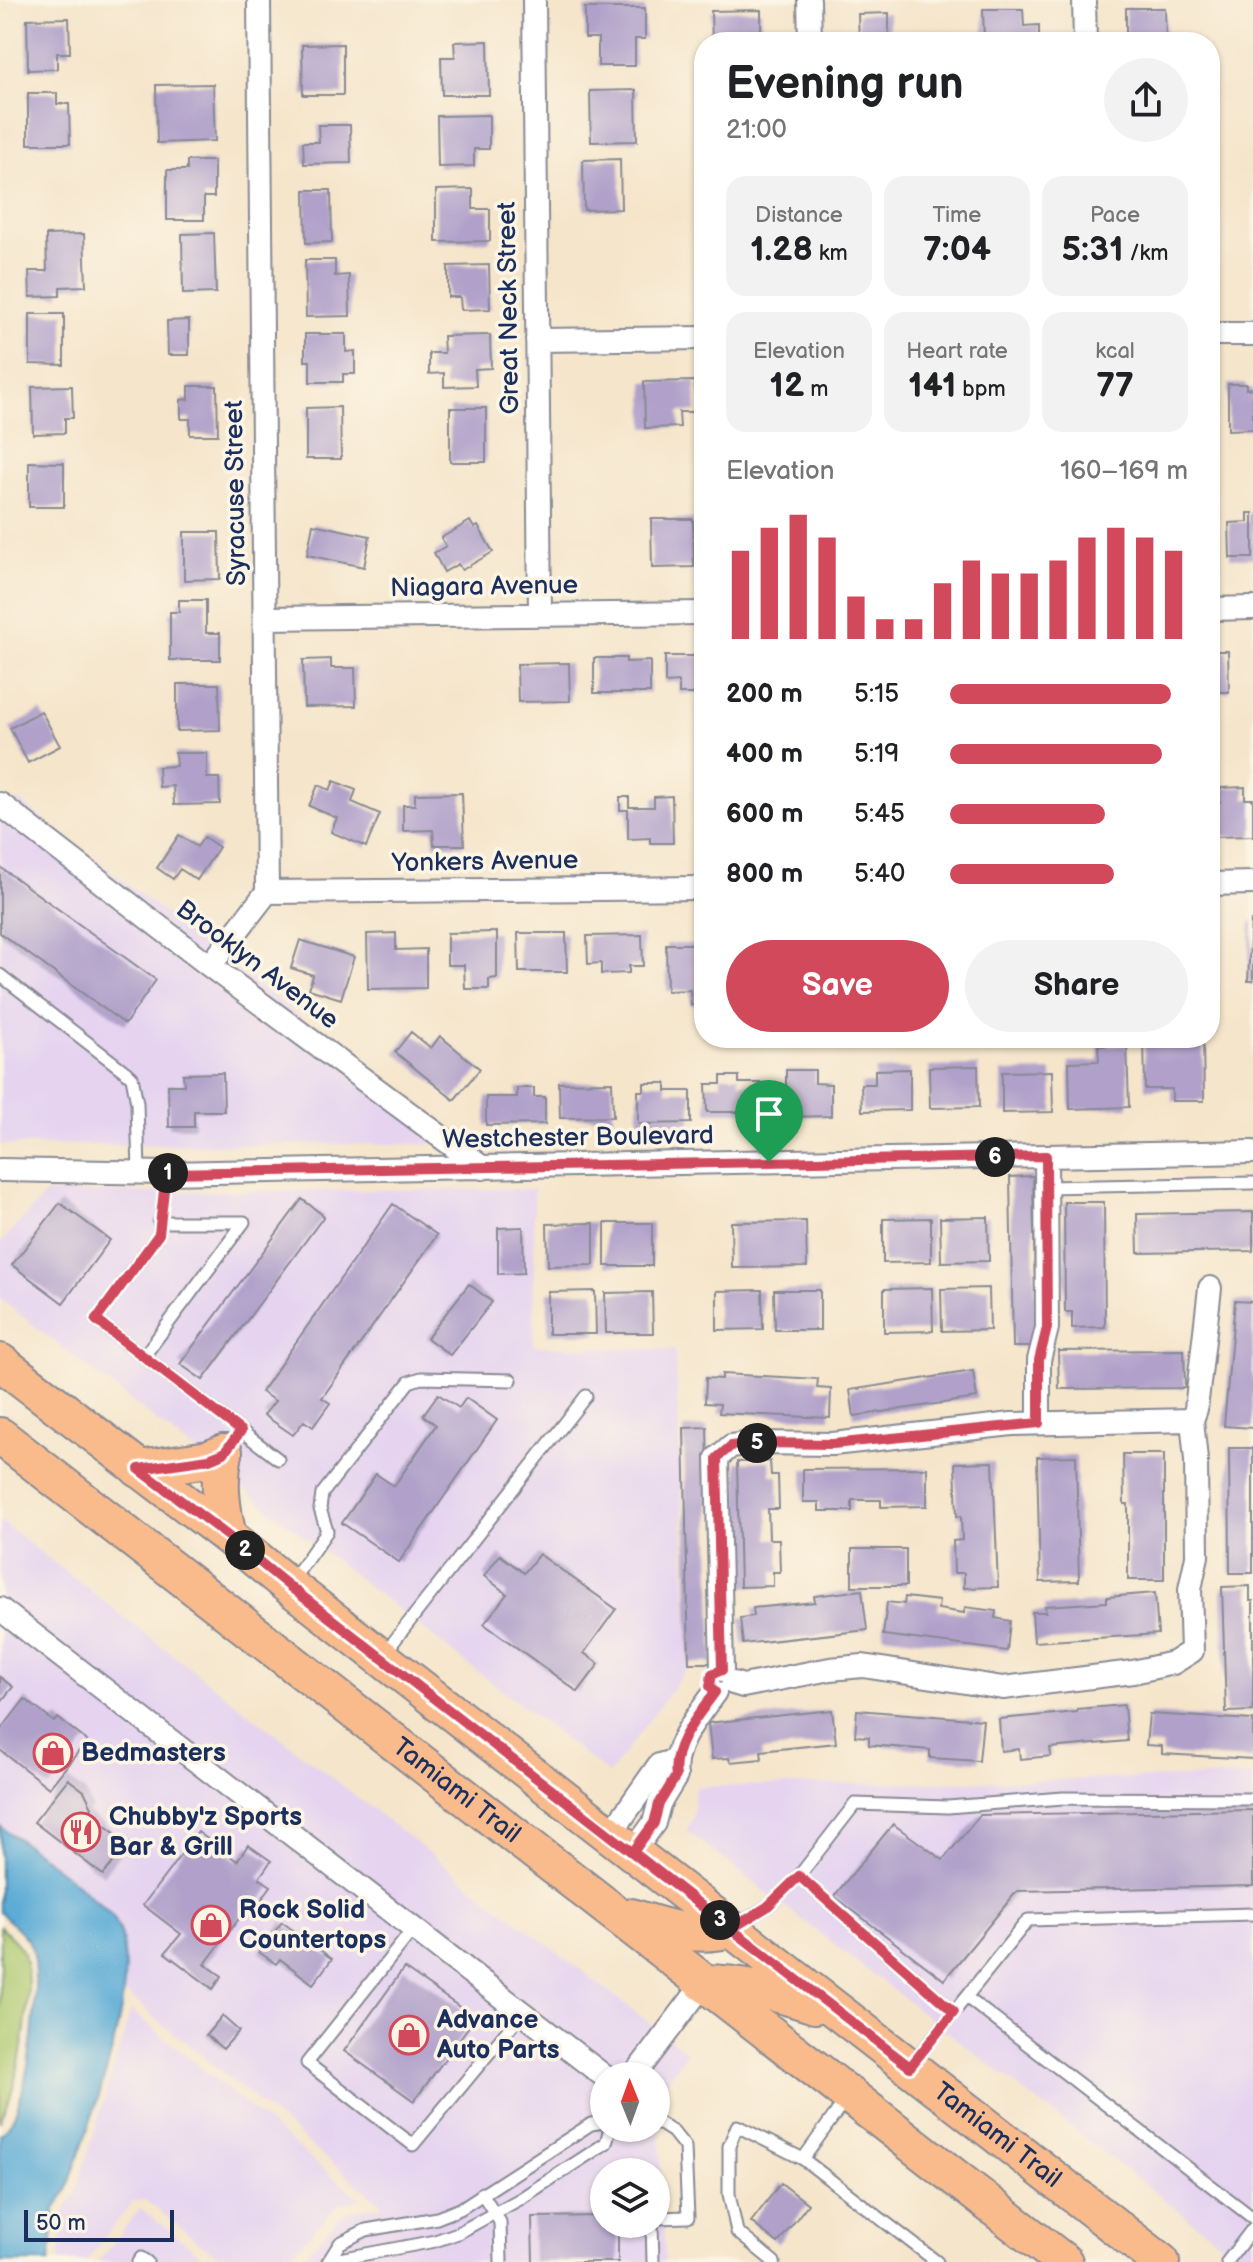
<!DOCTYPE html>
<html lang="en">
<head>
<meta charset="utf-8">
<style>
  body { margin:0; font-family:"Balsamiq Sans",sans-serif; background:#f2f2f2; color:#202124; height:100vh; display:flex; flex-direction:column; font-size:30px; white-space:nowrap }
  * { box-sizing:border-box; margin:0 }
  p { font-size:26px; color:#757577 }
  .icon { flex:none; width:44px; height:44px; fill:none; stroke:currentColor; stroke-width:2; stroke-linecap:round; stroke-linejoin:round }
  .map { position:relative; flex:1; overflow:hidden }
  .sheet { position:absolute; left:694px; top:32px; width:526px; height:1016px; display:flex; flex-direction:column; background:#fff; border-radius:32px; box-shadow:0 2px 6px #0004 }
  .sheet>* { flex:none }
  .needle { width:52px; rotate:359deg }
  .controls { position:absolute; left:590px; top:2062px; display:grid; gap:16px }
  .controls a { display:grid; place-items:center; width:80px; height:80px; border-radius:50%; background:#fff; box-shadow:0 2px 6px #0004; font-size:40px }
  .scale { position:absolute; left:24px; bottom:20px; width:150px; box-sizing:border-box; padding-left:8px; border:4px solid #1b2f5e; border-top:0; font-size:22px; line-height:28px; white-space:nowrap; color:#1b2f5e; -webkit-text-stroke:6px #fcf5e5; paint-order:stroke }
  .pin { position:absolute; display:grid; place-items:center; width:68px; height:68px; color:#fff; margin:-82px -34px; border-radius:50% 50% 50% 0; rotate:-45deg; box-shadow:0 0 8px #0007 }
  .pin .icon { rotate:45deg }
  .km { position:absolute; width:40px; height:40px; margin:-20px; border-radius:50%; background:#222; color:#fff; font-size:22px; line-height:40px; text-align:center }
  .round { display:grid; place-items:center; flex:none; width:84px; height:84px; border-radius:42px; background:#f2f2f2 }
  .overview { display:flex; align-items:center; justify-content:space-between; height:136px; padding:0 32px }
  h1 { font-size:44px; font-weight:700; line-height:60px }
  .stats { display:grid; grid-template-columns:repeat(3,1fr); gap:12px; height:136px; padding:8px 32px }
  .stats div { display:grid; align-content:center; border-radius:20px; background:#f2f2f2; text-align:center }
  .stats b { font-size:34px; font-weight:700 }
  .stats small { font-size:22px; font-weight:400 }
  .stats p { font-size:22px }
  .chart { height:224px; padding:16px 32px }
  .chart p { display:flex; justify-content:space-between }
  .chart svg { width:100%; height:144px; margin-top:8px; stroke:#d1495b; stroke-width:6 }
  .cta { display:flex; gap:16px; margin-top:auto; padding:16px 32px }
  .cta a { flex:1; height:92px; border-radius:48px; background:#d1495b; color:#fff; font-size:32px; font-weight:700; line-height:92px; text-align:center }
  .cta a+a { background:#f2f2f2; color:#202124 }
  ul { padding:0 32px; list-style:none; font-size:26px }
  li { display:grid; grid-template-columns:128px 96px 1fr; align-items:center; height:60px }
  li i { height:20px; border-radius:10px; background:#d1495b }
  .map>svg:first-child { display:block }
  .built { fill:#e5d3f0; fill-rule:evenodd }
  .green { fill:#aec970; stroke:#647c67; stroke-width:2 }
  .water { fill:#5bacd6; stroke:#3b6e9a; stroke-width:2 }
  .building { fill:#b1a1ca }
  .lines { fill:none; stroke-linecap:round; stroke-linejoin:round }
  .service-casing { stroke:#888a94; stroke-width:15 }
  .minor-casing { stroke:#888a94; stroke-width:26 }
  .primary-casing { stroke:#888a94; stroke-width:40 }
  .service { stroke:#fff; stroke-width:11 }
  .minor { stroke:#fff; stroke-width:22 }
  .primary { stroke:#fabb8c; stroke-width:36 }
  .route-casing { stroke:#fff; stroke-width:16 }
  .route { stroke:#d1495b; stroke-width:10 }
  .labels { text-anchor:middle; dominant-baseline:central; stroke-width:7; stroke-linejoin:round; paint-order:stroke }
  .street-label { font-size:26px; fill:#1b2f5e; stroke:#fcf5e5 }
  .poi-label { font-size:26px; font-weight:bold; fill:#1b2f5e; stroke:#fcf5e5; text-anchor:start }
</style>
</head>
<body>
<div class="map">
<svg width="1253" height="2262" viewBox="0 0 1253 2262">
  <rect width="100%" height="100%" fill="#fcf5e5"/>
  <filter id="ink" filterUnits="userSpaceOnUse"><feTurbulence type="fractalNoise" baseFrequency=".0125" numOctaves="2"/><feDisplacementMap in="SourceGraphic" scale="16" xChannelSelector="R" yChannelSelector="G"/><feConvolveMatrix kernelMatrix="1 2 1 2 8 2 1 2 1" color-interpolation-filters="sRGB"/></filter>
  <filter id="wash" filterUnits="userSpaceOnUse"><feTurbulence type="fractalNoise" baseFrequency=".006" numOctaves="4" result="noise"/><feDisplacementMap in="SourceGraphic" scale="32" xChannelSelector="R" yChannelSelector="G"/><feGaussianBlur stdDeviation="1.8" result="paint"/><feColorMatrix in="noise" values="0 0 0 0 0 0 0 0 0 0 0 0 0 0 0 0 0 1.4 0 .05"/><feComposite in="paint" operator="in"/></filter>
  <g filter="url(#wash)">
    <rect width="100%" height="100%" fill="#f5e5cb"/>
    <path class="built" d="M18,800L464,1144L0,1145V823Z
      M534,1189V1346L675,1350L689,1666L609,1774L0,1299V1244L46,1193Z
      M0,1521L687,2052L658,2094L665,2262H297L344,2213L383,2205L124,1992L126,1974L113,1918L72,1878L0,1826ZM604,2076H656V2128H604ZM604,2172H656V2224H604Z
      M1253,1776V2262H1245L686,1830L693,1818L695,1787Z
      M131,2010L360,2199L338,2205L284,2262H225L145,2200L133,2201L86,2262H59L63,2213L75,2195Z
      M140,2208L210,2262H98Z"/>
    <path class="green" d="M0,1926C7,1934 21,1944 24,1955C35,1996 19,2084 0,2122Z"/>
    <path class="water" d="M0,1826C32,1849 64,1871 92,1898C99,1904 109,1911 114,1919C150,1976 86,2129 67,2191L55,2209L50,2262H0V2134C30,2118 41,1981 32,1949C28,1936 9,1922 0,1912Z"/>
    <g id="blocks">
      <path class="building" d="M585,8H645V39H635V66H598V38H585Z
        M1126,8H1165L1166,39H1154V42H1126Z
        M983,9H1023L1024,26L1039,25V42H984Z
        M761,10V42H712L711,11Z
        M889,13V42H859L858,14Z
        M69,18L70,53H57V69L28,70L27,19Z
        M488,41L489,95H442L441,57H455L454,42Z
        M343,44V95H303L302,45Z
        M213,84L215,141L157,143L156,85Z
        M636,90L637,141L591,142L590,91Z
        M28,93H57V104H69L70,144H28Z
        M489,115V149H474V166L438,167L437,116Z
        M318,125H350L351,163L304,164L303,142H319Z
        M620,159L621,209L584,210L583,160Z
        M187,161H214V197H204V220H167V170H187Z
        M473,189V209H490V241L436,242V190Z
        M305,190H331L332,242L306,243Z
        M214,233L216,293L183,294L182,234Z
        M84,234L86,286L60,287V296L30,297L29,271H47L46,235Z
        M305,260H335V276L349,275L350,316L306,317Z
        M489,265L490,309L461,310L460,297H448V266Z
        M30,314H64V365L30,364Z
        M189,320V355H168L167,321Z
        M305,334H346V352L355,351V374H343V382H310V361H305Z
        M490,335L491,368L475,369L476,386L444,387V373L429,374V353H444L443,336Z
        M695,381L696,412H679L680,427L645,428L644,382Z
        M1228,384H1246V389L1253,388V429L1228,430Z
        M72,386L73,418H65V433L33,434L32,387Z
        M189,386H217L218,435H190V419H181V400L189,399Z
        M340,407L341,459H306V408Z
        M450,408H486V462H450Z
        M29,462L64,463V507H29Z
        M1248,513H1253V558H1230L1229,523L1248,522Z
        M651,519H693L694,567L652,568Z
        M470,521L474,528L478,526L493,552L462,570L458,564L444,572L434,553L446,546L441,538Z
        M313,524L370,536L364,567L307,555Z
        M184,532H219L220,579L184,580Z
        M179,600H206V633H220V660H170V612H179Z
        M1210,651H1228L1229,692H1210Z
        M665,656H704V694H679V682L665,683Z
        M594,658H626V662L650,661V693H594Z
        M331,659V668H355L356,706L304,707L303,660Z
        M569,663L570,701L518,702L517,664Z
        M177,684H219L220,730L177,731Z
        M41,711L60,746L28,763L10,728Z
        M175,753H207V778H219L220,804L174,805L173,786L159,787L158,767L176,766Z
        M334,781L356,790L352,802L380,814L366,847L331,832L337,818L309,806L318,785L330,790Z
        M1245,787V799H1253V836L1210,837V802H1220V788Z
        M462,793L464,845H434L433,830L403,831V805H415V794Z
        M672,796L673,843H650V838L628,839V810H620V797H629V807H654V797Z
        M179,835L197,847L204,837L219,847L197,880L180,869L173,879L157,868Z
        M0,867L156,980L125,1024L0,933Z
        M1251,921H1253V981H1248Z
        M497,932V978L489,979V989H465L464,965H447V933Z
        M396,933V950L426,949V988L368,989L367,934Z
        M518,933H566L567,972H519Z
        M704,933V1005H691L690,990L667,991L666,944H696V934Z
        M642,935L643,966H629V973L601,974V963L588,964L587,936Z
        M300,940L354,957L341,999L309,989L313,975L291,968Z
        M411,1032L431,1048L440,1036L480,1069L454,1100L395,1052Z
        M1144,1038H1203L1204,1101H1172V1089H1145Z
        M1127,1045L1129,1107L1070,1109L1069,1062L1099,1061L1098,1046Z
        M978,1066L979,1107L930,1108L929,1067Z
        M910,1069V1110L862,1111L861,1084H875V1070Z
        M786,1070H815V1083L831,1084V1116L786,1117Z
        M1052,1071L1053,1112L1002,1113V1072Z
        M223,1073L224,1111H194V1127H169L168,1085H184L183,1074Z
        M721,1076H739V1083H761V1112H707L706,1084H721Z
        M612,1082L613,1117L560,1118L559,1083Z
        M644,1083H666V1091H691V1123L638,1124V1091H644Z
        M517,1088H534V1097H545V1124L486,1125V1097H517Z
        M1033,1176L1036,1347H1013L1010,1177Z
        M302,1199L324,1216L203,1380L180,1364Z
        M1064,1202H1104L1105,1327L1072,1328V1312H1065Z
        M60,1203L110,1240L63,1303L12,1265Z
        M393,1204L437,1235L322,1398L330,1403L313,1427L304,1421L293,1435L264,1415L275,1401L261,1392Z
        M1253,1212V1251L1138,1253L1137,1214Z
        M988,1217L989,1261L941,1262L940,1218Z
        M931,1218V1262L883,1263V1219Z
        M806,1221L807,1267L732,1268L731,1222Z
        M594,1223V1265L548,1266L547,1224Z
        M605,1223H652V1266H605Z
        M523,1227L524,1273L498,1274V1228Z
        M469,1284L492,1302L450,1355L427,1338Z
        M932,1288L933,1331L884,1332V1289Z
        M989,1288L990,1330L942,1331L941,1289Z
        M762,1290L763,1329L717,1330V1291Z
        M774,1290H820V1330H775Z
        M595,1291L596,1334H548V1292Z
        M652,1292L653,1333H606L605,1293Z
        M1235,1301L1253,1302V1428L1224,1426Z
        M1184,1350L1185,1388L1059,1389L1058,1351Z
        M973,1371L977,1398L854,1416L850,1390Z
        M722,1374L818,1379L817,1388L831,1389L830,1418L719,1413L720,1404L705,1403L706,1378L722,1379Z
        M438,1394L459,1408L466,1398L497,1420L399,1562L342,1523L376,1474L394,1486L436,1425L423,1415Z
        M707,1427L713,1663H689L684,1428Z
        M1229,1448H1253V1573H1230Z
        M1123,1454H1164V1580H1128V1504H1124Z
        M1076,1456L1079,1581L1040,1582L1037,1457Z
        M770,1461L771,1475H778L779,1509H768L769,1539H779L780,1572H773V1586L740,1587L737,1462Z
        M993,1462L998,1587L964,1588V1573H954L953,1541L962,1540L961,1516L957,1517L955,1463Z
        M927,1468V1506L881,1507V1500H852V1511H819V1502H803V1469Z
        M852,1549H906V1586H852Z
        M539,1554L616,1609L584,1653L599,1664L578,1692L484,1624L507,1594L484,1576L500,1555L524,1573Z
        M1250,1586V1601H1253V1711L1226,1712L1222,1587Z
        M862,1590L867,1630L743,1644L740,1618L754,1616L753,1608L815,1602L814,1596Z
        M1155,1593L1158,1634L1034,1642L1032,1612H1046L1045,1606L1107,1602V1597Z
        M905,1597L939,1601L938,1609L964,1613L965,1607L996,1611L995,1618L1010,1621L1007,1651L883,1635L887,1602L904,1604Z
        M0,1677L13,1687L0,1703Z
        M25,1699L54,1722L58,1718L87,1741L49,1788L0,1750V1731Z
        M1124,1705L1127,1741L1050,1748L1051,1756L1020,1759L1019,1749L1001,1751L999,1719L1077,1712V1709Z
        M832,1710L836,1743L761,1751L762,1759L730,1762L729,1758L712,1759L708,1723Z
        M857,1710L983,1720L979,1761L930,1758V1750L869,1745V1737L855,1736Z
        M1149,1714L1253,1720V1759L1162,1754V1746L1146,1745Z
        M68,1779L84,1791L92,1807L88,1813L128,1843L103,1875L34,1822Z
        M1253,1810V1886L1017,1891L944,1980L834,1896L893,1824L943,1860L980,1815Z
        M198,1832L237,1861L248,1845L271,1861L259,1878L271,1886L250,1916L244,1912L205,1964L222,1976L213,1989L165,1953L181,1934L143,1905Z
        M282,1922L332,1959L313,1984L280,1959L276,1964L259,1952Z
        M404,1968L475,2018L414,2101L344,2051Z
        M222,2016L239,2031L223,2049L206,2035Z
        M781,2183L808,2204L778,2243L751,2222Z
        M604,2216V2224H618V2262H533L532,2217Z"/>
    </g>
  </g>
  <g filter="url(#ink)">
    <use href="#blocks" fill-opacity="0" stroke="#888a94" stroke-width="2"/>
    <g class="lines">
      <g class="service-casing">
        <path id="service" d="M0,975L132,1077L137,1103L139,1172
          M166,1173L159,1234L96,1320L278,1459
          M1046,1187L1253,1183
          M144,1356L244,1222H159
          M291,1582L327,1531L320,1509L322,1494L409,1382L421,1378L511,1380
          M384,1654L586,1396
          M799,1876L954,2012
          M735,1926L767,1907L799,1876L855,1804L948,1807L1063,1798L1253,1799
          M414,1928L307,2063L413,2145L522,2013
          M966,1997L1253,2218
          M912,2064L1028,1920L1253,1914
          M846,2099L803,2159L937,2262
          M656,2121L673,2132L685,2147L688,2217L656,2218
          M482,2193L500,2222L501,2262
          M652,2224L653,2262
          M329,2261L435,2241L458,2233L520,2199L606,2143L610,2128
          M138,2262L141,2258L147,2262
          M328,2262L340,2243L366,2230L437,2218L460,2209L591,2124L604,2122
          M774,2262L737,2232L729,2194V2146L737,2126L803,2159
          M1227,2262L1253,2228"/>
      </g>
      <g class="minor-casing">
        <path id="minor" d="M534,0L540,615
          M809,0L810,42
          M1084,0L1085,42
          M1210,334H1253
          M537,340L704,338
          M1210,609L1253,608
          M265,618L704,613
          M0,804L210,966L483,1168
          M1210,884L1253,883
          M267,892L704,888
          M210,966L267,892L259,0
          M0,1170L166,1173L1253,1152
          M1192,1420L1196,1409L1210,1288
          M1039,1423V1360L1047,1328L1046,1156
          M0,1609L604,2076
          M722,1670L717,1458L731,1446L753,1443L833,1444L1012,1424L1192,1420L1196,1460L1197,1556L1190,1589L1192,1651L1173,1663L1133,1672L1003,1688L863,1666L830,1669L743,1686L733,1683
          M610,1835L659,1765L673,1761
          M633,1852L654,1823L659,1804L676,1776C671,1746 698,1716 715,1692
          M634,2076L704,1983"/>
      </g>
      <g class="primary-casing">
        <g id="primary">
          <path id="s1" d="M0,1362L228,1536L289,1586L1161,2262"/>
          <path id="s2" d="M0,1436L1064,2262"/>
          <path d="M224,1453C218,1481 221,1507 228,1536"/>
          <path d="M139,1469L209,1459L224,1453"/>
          <path d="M631,1917C666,1927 695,1939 731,1929"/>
          <path d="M704,1983C744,1983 777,1993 815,2005"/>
        </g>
      </g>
      <use href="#service" class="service"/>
      <use href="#minor" class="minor"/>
      <use href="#primary" class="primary"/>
    </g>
  </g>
  <g class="lines" filter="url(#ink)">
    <g class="route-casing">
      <path id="route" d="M769,1162L166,1173L159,1234L96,1320L241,1431L224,1453L209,1459L139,1469L228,1536L289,1586L731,1929L767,1907L799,1876L954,2012L910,2067L743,1938L731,1929L633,1852L654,1823L659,1804L676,1776C671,1746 698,1716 715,1692L710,1686L712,1674L722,1670L717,1458L731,1446L753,1443L833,1444L1039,1423V1360L1047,1328L1046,1156L769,1162"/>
    </g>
    <use href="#route" class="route"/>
  </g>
  <defs>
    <g id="shop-ring" transform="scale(2)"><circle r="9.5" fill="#fcf5e5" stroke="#d1495b" stroke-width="1.5"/><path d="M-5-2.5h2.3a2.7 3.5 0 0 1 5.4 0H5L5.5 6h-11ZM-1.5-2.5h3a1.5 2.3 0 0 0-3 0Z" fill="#d1495b"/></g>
    <g id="restaurant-ring" transform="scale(2)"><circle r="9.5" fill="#fcf5e5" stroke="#d1495b" stroke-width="1.5"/><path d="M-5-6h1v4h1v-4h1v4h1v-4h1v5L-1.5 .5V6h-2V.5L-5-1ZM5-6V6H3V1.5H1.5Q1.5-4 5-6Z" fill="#d1495b"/></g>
  </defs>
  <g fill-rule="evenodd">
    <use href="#shop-ring" x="53" y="1753"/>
    <use href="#restaurant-ring" x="81" y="1832"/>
    <use href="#shop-ring" x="211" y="1925"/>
    <use href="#shop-ring" x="409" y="2035"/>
  </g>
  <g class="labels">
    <g class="street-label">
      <text transform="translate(509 308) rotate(-91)">Great Neck Street</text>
      <text transform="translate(236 493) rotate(-91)">Syracuse Street</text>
      <text transform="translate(484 587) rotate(-1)">Niagara Avenue</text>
      <text transform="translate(485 862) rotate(-1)">Yonkers Avenue</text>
      <text transform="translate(257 965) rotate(37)">Brooklyn Avenue</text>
      <text transform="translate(578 1138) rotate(-1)">Westchester Boulevard</text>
      <text stroke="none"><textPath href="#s2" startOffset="578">Tamiami Trail</textPath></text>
      <text stroke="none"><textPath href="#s1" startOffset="1262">Tamiami Trail</textPath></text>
    </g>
    <g class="poi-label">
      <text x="81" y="1753">Bedmasters</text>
      <text x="109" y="1817">Chubby'z Sports<tspan x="109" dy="30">Bar &amp; Grill</tspan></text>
      <text x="239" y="1910">Rock Solid<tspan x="239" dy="30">Countertops</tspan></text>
      <text x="437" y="2020">Advance<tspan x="437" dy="30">Auto Parts</tspan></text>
    </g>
  </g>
</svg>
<div class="controls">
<a><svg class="needle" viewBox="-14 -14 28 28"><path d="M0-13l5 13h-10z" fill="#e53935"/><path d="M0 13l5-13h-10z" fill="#757577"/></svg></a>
<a><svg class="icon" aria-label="layers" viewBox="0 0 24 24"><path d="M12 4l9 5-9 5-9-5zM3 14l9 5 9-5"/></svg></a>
</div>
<div class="scale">50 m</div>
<div class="pin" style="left:769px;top:1162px;background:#1e9e55"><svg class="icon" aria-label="arrive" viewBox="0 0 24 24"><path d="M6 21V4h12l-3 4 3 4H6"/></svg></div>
<b class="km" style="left:168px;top:1173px">1</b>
<b class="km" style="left:245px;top:1550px">2</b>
<b class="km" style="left:720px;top:1920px">3</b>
<b class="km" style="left:757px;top:1443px">5</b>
<b class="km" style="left:995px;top:1157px">6</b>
<section class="sheet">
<div class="overview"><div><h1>Evening run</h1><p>21:00</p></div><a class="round"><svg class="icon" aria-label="share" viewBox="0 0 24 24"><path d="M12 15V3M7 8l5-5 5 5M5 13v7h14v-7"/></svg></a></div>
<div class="stats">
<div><p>Distance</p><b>1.28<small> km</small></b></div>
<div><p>Time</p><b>7:04</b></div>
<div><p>Pace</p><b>5:31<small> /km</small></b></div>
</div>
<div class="stats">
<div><p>Elevation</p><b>12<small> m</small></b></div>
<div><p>Heart rate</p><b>141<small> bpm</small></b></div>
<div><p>kcal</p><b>77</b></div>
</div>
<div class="chart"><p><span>Elevation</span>160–169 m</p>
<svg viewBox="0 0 160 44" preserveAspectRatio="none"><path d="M5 44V17M15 44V10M25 44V6M35 44V13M45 44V31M55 44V38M65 44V38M75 44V27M85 44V20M95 44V24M105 44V24M115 44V20M125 44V13M135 44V10M145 44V13M155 44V17"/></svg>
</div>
<ul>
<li><b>200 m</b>5:15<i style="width:93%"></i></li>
<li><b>400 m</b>5:19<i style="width:89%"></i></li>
<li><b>600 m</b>5:45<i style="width:65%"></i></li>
<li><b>800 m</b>5:40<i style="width:69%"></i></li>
</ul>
<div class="cta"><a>Save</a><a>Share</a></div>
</section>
</div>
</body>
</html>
